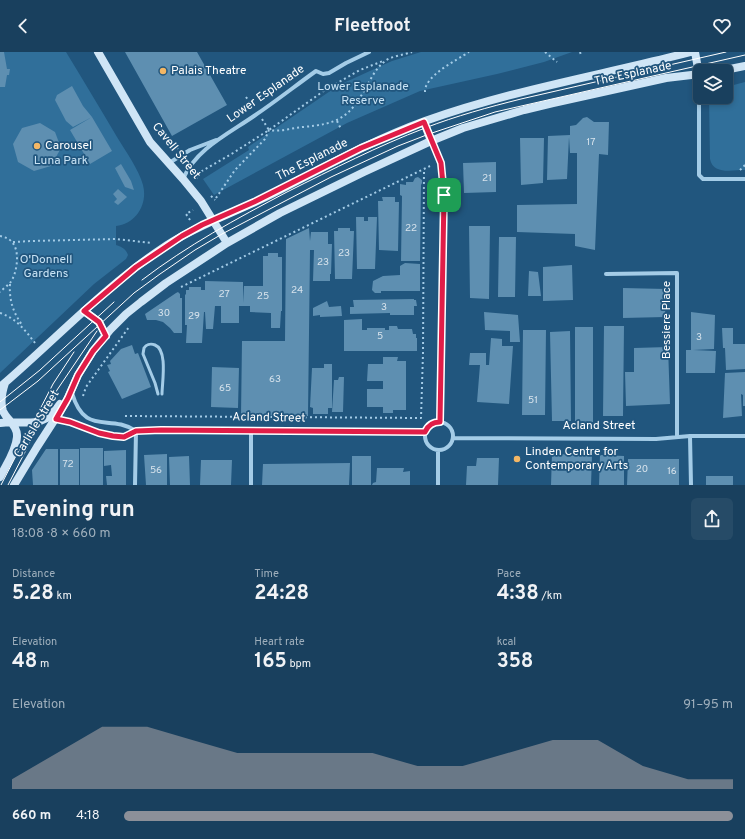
<!DOCTYPE html>
<html lang="en">
<head>
<meta charset="utf-8">
<style>
  body { margin:0; font-family:Overpass,sans-serif; background:#264b67; color:#f1f3f6; height:100vh; display:flex; flex-direction:column; font-size:15px; white-space:nowrap }
  * { box-sizing:border-box; margin:0 }
  p { font-size:13px; color:#9fafbc }
  .icon { flex:none; width:22px; height:22px; fill:none; stroke:currentColor; stroke-width:2; stroke-linecap:round; stroke-linejoin:round }
  .map { position:relative; height:433px; overflow:hidden }
  .drawer { display:flex; flex-direction:column; background:#19405e; flex:1 }
  .drawer>* { flex:none }
  .controls { position:absolute; left:693px; top:12px; display:grid; gap:8px }
  .controls a { display:grid; place-items:center; width:40px; height:40px; border-radius:6px; background:#19405e; box-shadow:0 2px 6px #0003,0 0 0 1px #375973; font-size:20px }
  .pin { position:absolute; display:grid; place-items:center; width:34px; height:34px; color:#fff; margin:-17px; border-radius:8px; box-shadow:0 2px 6px #0006 }
  .round { display:grid; place-items:center; flex:none; width:42px; height:42px; border-radius:6px; background:#264b67 }
  .overview { display:flex; align-items:center; justify-content:space-between; height:68px; padding:0 12px }
  h1 { font-size:22px; font-weight:700; line-height:30px }
  .metrics { display:grid; grid-template-columns:repeat(3,1fr); gap:6px; height:68px; padding:4px 12px }
  .metrics div { display:grid; align-content:center }
  .metrics b { font-size:20px; font-weight:700 }
  .metrics small { font-size:11px; font-weight:400 }
  .metrics p { font-size:11px }
  .chart { height:112px; padding:8px 12px }
  .chart p { display:flex; justify-content:space-between }
  .chart svg { width:100%; height:72px; margin-top:4px; fill:#8c9099; opacity:.7 }
  ul { padding:0 12px; list-style:none; font-size:13px }
  li { display:grid; grid-template-columns:64px 48px 1fr; align-items:center; height:30px }
  li i { height:10px; border-radius:5px; background:#8c9099 }
  header { display:flex; justify-content:space-between; align-items:center; height:52px; padding:0 12px; background:#19405e; font-size:18px; font-weight:700 }
  .map>svg:first-child { display:block }
  .green { fill:#306f9a }
  .building { fill:#5e8fb1 }
  .lines { fill:none; stroke-linecap:round; stroke-linejoin:round }
  .path { stroke:#a4cce7; stroke-width:2; stroke-dasharray:2 3; stroke-linecap:butt }
  .lane { stroke:#a4cce7; stroke-width:3 }
  .street { stroke:#a4cce7; stroke-width:4 }
  .secondary { stroke:#cfe5f6; stroke-width:8 }
  .tram { stroke:#fff; stroke-width:1 }
  .route-casing { stroke:#fff; stroke-width:8 }
  .route { stroke:#e11d48; stroke-width:5 }
  .poi-dot { fill:#f4b765; stroke:#21567e; stroke-width:1.5 }
  .labels { text-anchor:middle; dominant-baseline:central; stroke-width:3.5; stroke-linejoin:round; paint-order:stroke }
  .number-label { font-size:10px; fill:#d7e3ec }
  .poi-label { font-size:12px; fill:#fff; stroke:#21567e; text-anchor:start }
  .street-label { font-size:12px; fill:#fff; stroke:#21567e }
  .park-label { font-size:12px; fill:#c8e3f5; stroke:#21567e }
</style>
</head>
<body>
<header><svg class="icon" aria-label="back" viewBox="0 0 24 24"><path d="M15 5l-7 7 7 7"/></svg>Fleetfoot<svg class="icon" aria-label="heart" viewBox="0 0 24 24"><path d="M12 20l-8-8c-3-5 5-10 8-4 3-6 11-1 8 4z"/></svg></header>
<div class="map">
<svg width="745" height="433" viewBox="0 0 745 433">
  <rect width="100%" height="100%" fill="#21567e"/>
  <path class="green" d="M0,0H66C83,28 100,56 117,85C125,98 139,118 143,133C148,152 136,172 116,174V193C122,195 126,197 128,203L126,207L94,232L0,321Z
    M421,0H572L544,10L497,22L420,39L347,71L214,143L203,127L249,98L248,95L339,33L392,9Z
    M745,30V118C732,118 713,123 710,107L709,45H726V35Z"/>
  <path class="building" d="M0,0H4L7,17H10L9,23H7L5,35H0Z
    M125,0H197L227,53L172,84Z
    M72,34L83,54L92,65L73,75L66,69L55,48L57,43Z
    M92,65L112,99L90,112L70,78Z
    M587,65L594,70H609L608,103L599,102L595,198L575,194V182L517,180V153L577,152V101H570L569,85L567,127L547,128L548,84L570,83V74L576,73L583,66Z
    M40,71L55,80L61,96L51,114L34,119L18,110L13,92L22,76Z
    M520,86H544L543,131L521,133Z
    M496,110V140L464,141L463,111Z
    M121,112L131,129L134,138L125,135L115,116Z
    M418,125L422,128V131L421,133L420,209H401L402,144L400,143V132L406,133V130H413L415,126Z
    M118,137L127,145L118,153L114,150L117,147L113,142Z
    M382,145H395V150H399L398,199L379,198L378,149H383Z
    M356,165H364V169H368V165H377L375,217H357Z
    M469,174H490L489,247L470,246Z
    M309,176L310,189L311,180H328V192H332L331,222H330V229H313L314,198H310L308,364L241,363L242,289H285L286,187Z
    M338,176H350V179H354L352,227H335L334,179H338Z
    M499,185H516L515,245H498Z
    M268,201H278V205H282V259H281L280,276H271V261L250,260V254H239V271H221V254H215L213,277H206L205,260H204L202,291H186L187,273H185V242L186,243V238H189V235H201V238H205V229L243,230V251L244,234H263V204H268Z
    M405,211L420,212V239H381V241H375L372,238L373,229L383,224L400,223V214Z
    M572,213L573,248L543,249V215Z
    M529,219L538,220L541,244H528Z
    M623,236L666,237L665,265L623,266Z
    M178,240L180,242V246H182V281H174L170,276L163,270L156,268H147L145,262L176,241Z
    M414,247V248H416L417,254H414V263H390V261L350,262V255H354L353,248Z
    M327,249L329,255L341,254L342,264L320,265V263L313,264V256Z
    M484,260L518,263L520,290H510V279L485,278Z
    M691,260L715,263L714,297L693,298L716,299L715,321H686V298H691Z
    M362,267V278H367V276H385V278H389V274H397L398,277H412L413,282H416V286H417V299H344V268Z
    M604,274H624L623,364H603Z
    M575,275H593V370L575,369Z
    M722,276H733V292H745V317L726,318L725,296H723Z
    M523,278H546L545,363H522Z
    M570,279L571,369H552L550,280Z
    M491,286L502,287V294H513L509,352L477,350L480,313H469L470,301H486V313H489Z
    M132,293L135,302L138,301L151,335L122,347L108,320L110,319L107,313L111,312L110,309L121,297Z
    M668,295L670,352L626,354L625,320H634V296Z
    M383,305H398L397,309H406V358H393V361H383V355H367V337H383V329H367L368,312H383Z
    M324,312H332V356H328V362H313V356L310,355L312,316H324Z
    M212,315L239,316L238,356L211,355Z
    M745,320V354H743V343L741,342L742,364L723,366L725,321Z
    M339,325H344L343,360H332L334,328H338Z
    M80,396H103V433H80Z
    M46,397H58V433H33L32,418Z
    M60,397H79V433H60Z
    M126,398V433H107L106,424H112L111,413L104,414V399Z
    M167,402V433H146L144,403Z
    M552,402L592,403L591,433H551Z
    M600,403L624,404V433H599Z
    M189,404L190,433H170L169,405Z
    M352,404H371V433H352Z
    M477,406H499L498,433H466L467,414H476Z
    M628,407H679V433H627Z
    M201,408H232L231,433H200Z
    M350,411L349,433H262L263,412Z
    M377,416H404L403,420L410,419V433H372L373,431L376,430Z
    M706,424H733V433H706Z"/>
  <g class="lines">
    <path class="path" d="M545,0L557,10
      M580,0L581,3
      M425,40C424,24 457,8 469,0
      M246,45L254,56
      M262,67L269,78
      M337,69L341,77
      M174,91L178,97
      M740,118L745,113
      M197,127L196,125L202,119L233,101L269,78L325,38L360,18L383,9
      M211,144L215,148
      M216,146L235,118L265,87L269,78C280,80 292,76 303,75C337,72 350,66 366,35C371,27 376,16 384,10C390,4 404,3 412,0
      M190,168L186,162L193,158
      M0,184C4,185 8,186 11,189C21,198 17,222 10,231C7,234 3,237 0,240
      M13,190L32,189L116,187L152,191
      M10,232C9,248 13,260 22,273
      M181,235L430,114
      M0,261C16,266 25,278 35,291
      M83,344L86,335L129,275
      M125,364L421,366L423,301L424,117"/>
    <path class="lane" d="M158,342L155,331L143,302L144,296C146,293 150,291 155,293C168,298 162,331 162,342"/>
    <path class="street" d="M699,22V123L703,127H745
      M431,89L441,111L444,143L441,370
      M169,111L190,98L216,88
      M183,127C196,97 228,82 254,64C275,50 295,34 316,19L323,22L329,21L346,11L369,0
      M606,222L677,221V385
      M72,341C85,385 109,361 136,379
      M56,367C76,368 92,382 112,384C123,386 126,382 136,379C144,377 153,378 161,377L425,380
      M425 384a14 14 0 1 1 28 0a14 14 0 1 1-28 0Z
      M690,384L691,433
      M453,386L656,387L690,384H745
      M438,398V433
      M135,433L136,379
      M251,433V377"/>
    <path class="secondary" d="M98,0L150,90L183,127L201,149L227,191
      M695,0L699,22
      M720,19L745,14
      M424,70L431,89
      M84,259L99,270L106,284
      M0,335C55,288 106,233 167,193C198,173 233,161 266,145C319,118 370,89 425,69C512,38 602,23 691,0
      M0,371C26,367 41,380 60,352
      M0,425C6,413 16,399 17,385C18,374 7,368 3,359C0,350 2,340 5,331
      M14,433L37,395L66,350L78,323L93,299L110,278L126,262L141,250L166,231L227,191L280,161L364,120L431,89L463,76L524,58L553,51L666,26L700,22"/>
    <path class="tram" d="M142,228C188,193 236,167 287,140C333,117 378,94 425,76C456,64 489,55 521,47L726,0
      M0,350L40,318L114,250
      M0,358L38,329L134,241L160,222L195,198L222,182L331,125L398,94L429,82L495,60L745,3
      M1,433L53,332L74,300
      M8,433L57,338L97,279"/>
  </g>
  <g class="lines">
    <g class="route-casing">
      <path id="route" d="M424,70L441,111L444,143L440,370C433,370 428,373 425,380L161,378L136,379L124,385L113,384L99,381L70,370L56,367L68,346L78,323L93,299L106,284L99,270L84,259L136,215L182,184L202,173L254,150L361,96Z"/>
    </g>
    <use href="#route" class="route"/>
  </g>
  <g class="poi-dot">
    <circle cx="163" cy="19" r="4"/>
    <circle cx="37" cy="94" r="4"/>
    <circle cx="517" cy="407" r="4"/>
  </g>
  <g class="labels">
    <g class="number-label">
      <text x="591" y="90">17</text>
      <text x="487" y="126">21</text>
      <text x="411" y="176">22</text>
      <text x="344" y="201">23</text>
      <text x="323" y="210">23</text>
      <text x="297" y="238">24</text>
      <text x="224" y="242">27</text>
      <text x="263" y="244">25</text>
      <text x="384" y="255">3</text>
      <text x="164" y="261">30</text>
      <text x="194" y="264">29</text>
      <text x="380" y="284">5</text>
      <text x="699" y="285">3</text>
      <text x="275" y="327">63</text>
      <text x="225" y="336">65</text>
      <text x="533" y="348">51</text>
      <text x="68" y="412">72</text>
      <text x="642" y="417">20</text>
      <text x="156" y="418">56</text>
      <text x="672" y="419">16</text>
    </g>
    <g class="poi-label">
      <text x="171" y="19">Palais Theatre</text>
      <text x="45" y="94">Carousel</text>
      <text x="525" y="400">Linden Centre for<tspan x="525" dy="14">Contemporary Arts</tspan></text>
    </g>
    <g class="street-label">
      <text transform="translate(633 22) rotate(-12)">The Esplanade</text>
      <text transform="translate(266 42) rotate(-35)">Lower Esplanade</text>
      <text transform="translate(176 99) rotate(51)">Cavell Street</text>
      <text transform="translate(312 108) rotate(-27)">The Esplanade</text>
      <text transform="translate(667 268) rotate(-90)">Bessiere Place</text>
      <text transform="translate(269 366) rotate(1)">Acland Street</text>
      <text transform="translate(37 372) rotate(-59)">Carlisle Street</text>
      <text x="599" y="374">Acland Street</text>
    </g>
    <g class="park-label">
      <text x="363" y="35">Lower Esplanade<tspan x="363" dy="14">Reserve</tspan></text>
      <text x="61" y="109">Luna Park</text>
      <text x="46" y="208">O'Donnell<tspan x="46" dy="14">Gardens</tspan></text>
    </g>
  </g>
</svg>
<div class="controls">
<a><svg class="icon" aria-label="layers" viewBox="0 0 24 24"><path d="M12 4l9 5-9 5-9-5zM3 14l9 5 9-5"/></svg></a>
</div>
<div class="pin" style="left:444px;top:143px;background:#1e9e55"><svg class="icon" aria-label="arrive" viewBox="0 0 24 24"><path d="M6 21V4h12l-3 4 3 4H6"/></svg></div>
</div>
<section class="drawer">
<div class="overview"><div><h1>Evening run</h1><p>18:08 · 8 × 660 m</p></div><a class="round"><svg class="icon" aria-label="share" viewBox="0 0 24 24"><path d="M12 15V3M7 8l5-5 5 5M5 13v7h14v-7"/></svg></a></div>
<div class="metrics">
<div><p>Distance</p><b>5.28<small> km</small></b></div>
<div><p>Time</p><b>24:28</b></div>
<div><p>Pace</p><b>4:38<small> /km</small></b></div>
</div>
<div class="metrics">
<div><p>Elevation</p><b>48<small> m</small></b></div>
<div><p>Heart rate</p><b>165<small> bpm</small></b></div>
<div><p>kcal</p><b>358</b></div>
</div>
<div class="chart"><p><span>Elevation</span>91–95 m</p>
<svg viewBox="0 0 160 44" preserveAspectRatio="none"><path d="M0 44V38L10 22L20 6L30 6L40 14L50 22L60 22L70 22L80 22L90 30L100 30L110 22L120 14L130 14L140 30L150 38L160 38V44z"/></svg>
</div>
<ul>
<li><b>660 m</b>4:18<i style="width:100%"></i></li>
</ul>
</section>
</body>
</html>
